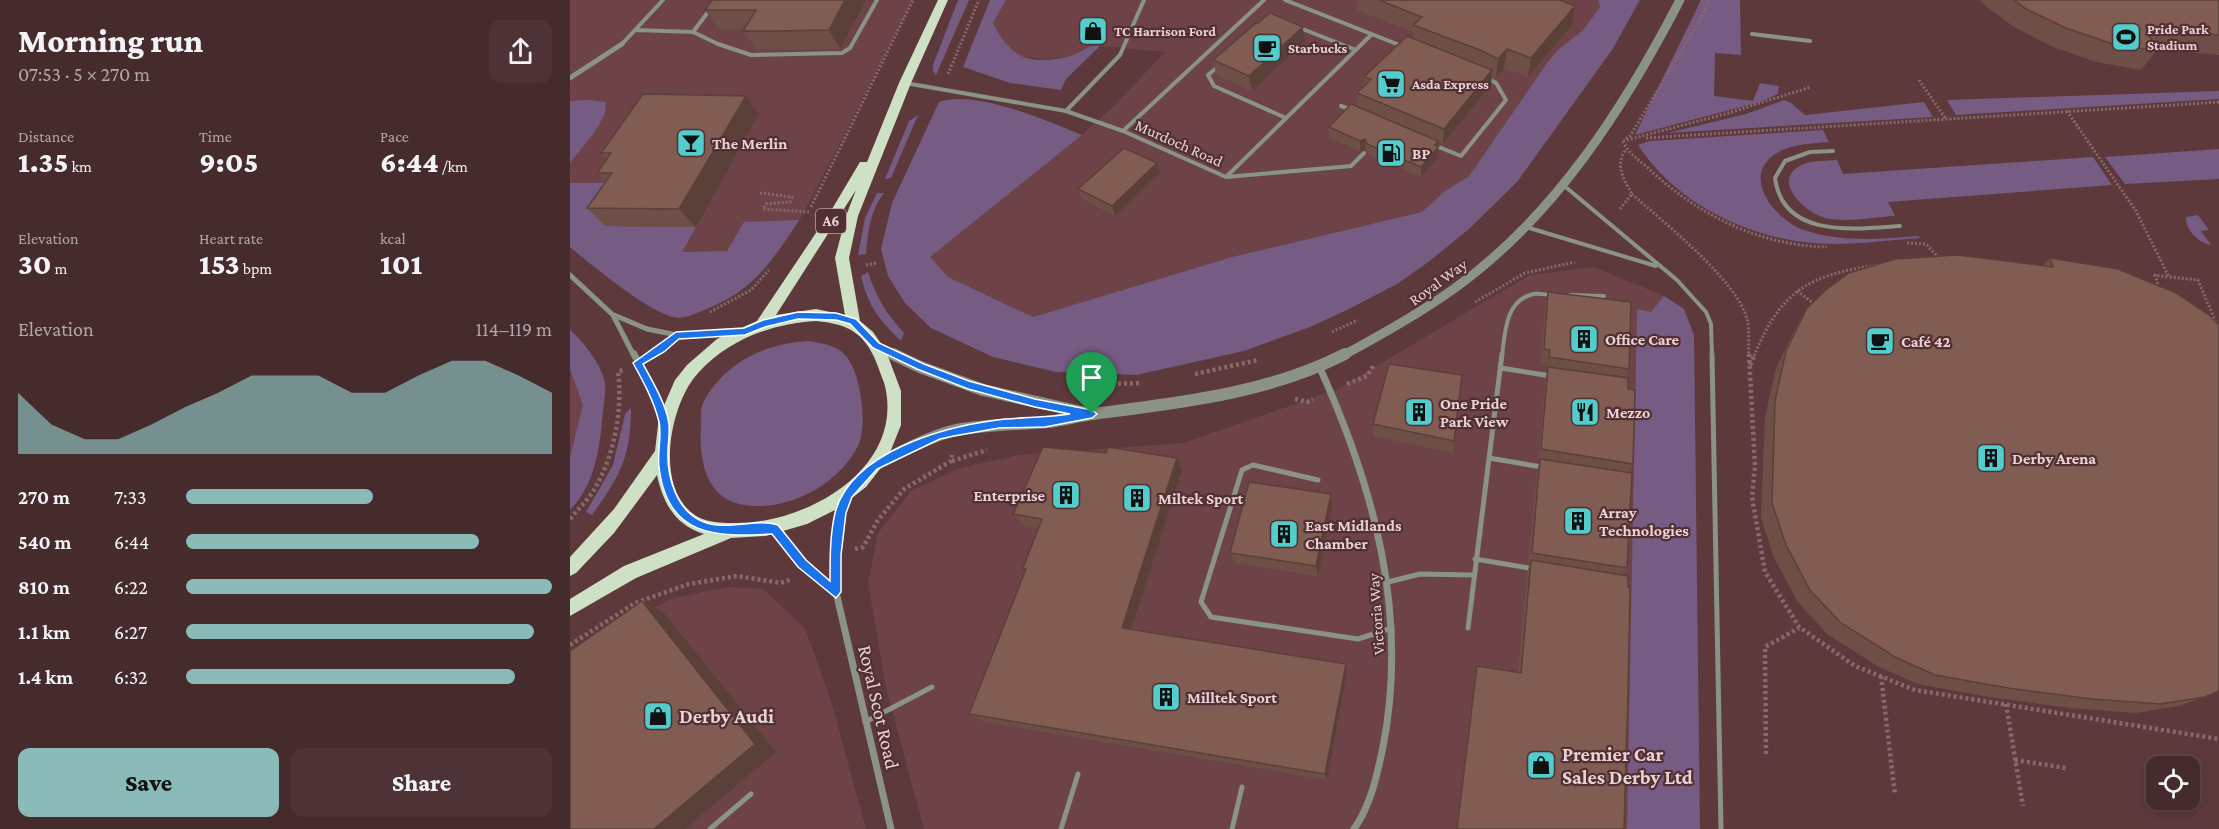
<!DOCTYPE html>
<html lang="en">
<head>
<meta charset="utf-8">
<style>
  body { margin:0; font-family:"Crimson Pro",serif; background:#4d3335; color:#f1f3f6; height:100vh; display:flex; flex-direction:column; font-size:22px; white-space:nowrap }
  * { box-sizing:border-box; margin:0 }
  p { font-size:20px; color:#b0a7aa }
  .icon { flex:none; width:33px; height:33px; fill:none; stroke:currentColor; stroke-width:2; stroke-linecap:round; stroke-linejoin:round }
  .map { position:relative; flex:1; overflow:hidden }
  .panel { display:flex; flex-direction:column; background:#462b2d; width:570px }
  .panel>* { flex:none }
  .fabs { position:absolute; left:1576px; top:756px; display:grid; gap:12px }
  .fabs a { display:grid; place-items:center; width:54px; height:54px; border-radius:12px; background:#462b2d; box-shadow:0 3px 9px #0003,0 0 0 2px #5e4749; font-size:30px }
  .pin { position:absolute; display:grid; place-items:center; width:51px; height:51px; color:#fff; margin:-62px -26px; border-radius:50% 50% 50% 0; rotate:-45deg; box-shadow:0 0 6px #0007 }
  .pin .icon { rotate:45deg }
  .round { display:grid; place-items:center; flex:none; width:63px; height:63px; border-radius:12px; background:#4d3335 }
  .head { display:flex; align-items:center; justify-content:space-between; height:102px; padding:0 18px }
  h1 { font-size:33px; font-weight:800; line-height:45px }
  .metrics { display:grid; grid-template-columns:repeat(3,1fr); gap:9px; height:102px; padding:6px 18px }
  .metrics div { display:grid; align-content:center }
  .metrics b { font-size:30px; font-weight:800 }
  .metrics small { font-size:16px; font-weight:400 }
  .metrics p { font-size:16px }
  .chart { height:168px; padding:12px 18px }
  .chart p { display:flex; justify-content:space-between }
  .chart svg { width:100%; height:108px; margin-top:6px; fill:#8bbbb9; opacity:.7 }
  .primary-button { display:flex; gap:12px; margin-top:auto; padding:12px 18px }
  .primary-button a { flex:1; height:69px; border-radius:12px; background:#8bbbb9; color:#111; font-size:24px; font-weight:800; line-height:69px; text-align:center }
  .primary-button a+a { background:#4d3335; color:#f1f3f6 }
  ul { padding:0 18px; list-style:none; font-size:20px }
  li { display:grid; grid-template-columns:96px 72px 1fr; align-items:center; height:45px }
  li i { height:15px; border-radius:8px; background:#8bbbb9 }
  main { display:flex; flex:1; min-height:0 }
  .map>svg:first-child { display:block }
  .built { fill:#6d4347 }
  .green { fill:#765b83 }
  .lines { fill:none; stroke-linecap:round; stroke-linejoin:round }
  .path-far1 { stroke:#88686a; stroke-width:3; stroke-dasharray:2 2; stroke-linecap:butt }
  .path { stroke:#88686a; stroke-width:4.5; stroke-dasharray:3 3; stroke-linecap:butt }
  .service-far1 { stroke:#8a9385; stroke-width:4 }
  .service { stroke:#8a9385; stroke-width:5 }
  .minor-far1 { stroke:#8a9385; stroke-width:5 }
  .minor { stroke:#8a9385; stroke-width:7 }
  .tertiary-far1 { stroke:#8a9385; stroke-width:9 }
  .tertiary { stroke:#8a9385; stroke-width:12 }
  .primary { fill:#cee1c4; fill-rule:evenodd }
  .wall { fill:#6e4f47 }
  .shaded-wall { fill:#5a4039 }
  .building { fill:#805c52; stroke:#5a4039; stroke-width:1.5 }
  .route { fill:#1a73e8; stroke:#fff; stroke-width:1.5; fill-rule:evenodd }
  .labels { text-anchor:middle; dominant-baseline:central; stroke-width:4.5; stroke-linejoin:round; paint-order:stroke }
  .far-poi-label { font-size:14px; font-weight:bold; fill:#ead3d4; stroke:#512f32; text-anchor:start }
  .shield { fill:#512f32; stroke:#bca2a3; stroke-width:1.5 }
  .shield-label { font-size:15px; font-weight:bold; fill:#ead3d4 }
  .poi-label { font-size:16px; font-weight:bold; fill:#ead3d4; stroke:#512f32; text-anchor:start }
  .street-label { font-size:16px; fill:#ead3d4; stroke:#512f32 }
  .near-street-label { font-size:20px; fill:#ead3d4; stroke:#512f32 }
  .near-poi-label { font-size:20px; font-weight:bold; fill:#ead3d4; stroke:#512f32; text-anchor:start }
</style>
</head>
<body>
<main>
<section class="panel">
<div class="head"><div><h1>Morning run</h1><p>07:53 · 5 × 270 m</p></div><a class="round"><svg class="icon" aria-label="share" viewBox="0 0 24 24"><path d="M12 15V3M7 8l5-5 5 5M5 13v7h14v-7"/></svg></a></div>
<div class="metrics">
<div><p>Distance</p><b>1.35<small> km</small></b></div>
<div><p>Time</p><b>9:05</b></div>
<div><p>Pace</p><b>6:44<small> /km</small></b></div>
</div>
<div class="metrics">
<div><p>Elevation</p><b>30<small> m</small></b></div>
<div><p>Heart rate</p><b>153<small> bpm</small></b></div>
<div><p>kcal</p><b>101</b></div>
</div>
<div class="chart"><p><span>Elevation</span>114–119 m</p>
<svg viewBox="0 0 160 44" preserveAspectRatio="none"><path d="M0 44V19L10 32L20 38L30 38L40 32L50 25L60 19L70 12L80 12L90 12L100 19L110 19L120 12L130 6L140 6L150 12L160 19V44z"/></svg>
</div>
<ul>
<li><b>270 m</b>7:33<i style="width:51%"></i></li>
<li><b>540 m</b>6:44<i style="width:80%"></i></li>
<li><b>810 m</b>6:22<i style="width:100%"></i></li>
<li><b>1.1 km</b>6:27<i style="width:95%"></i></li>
<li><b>1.4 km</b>6:32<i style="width:90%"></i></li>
</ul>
<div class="primary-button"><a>Save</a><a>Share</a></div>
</section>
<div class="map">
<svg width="1649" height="829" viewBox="0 0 1649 829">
  <rect width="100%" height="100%" fill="#5d393c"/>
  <path class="built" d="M0,0H343L232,216L215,242L166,271L0,236Z
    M436,0H1028L1030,7L1013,30L989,49L977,63L899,176L875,191L852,212L662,257L463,317L378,277L359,257L512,135L544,106L595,52L523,45L501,56L472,59L446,55L431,40L423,23Z
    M1023,267L1094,296L1114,309L1128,829H354L317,692L298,583L308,533L341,491L390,468L449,455L613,443L766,390L960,275Z
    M0,330L10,339L25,386L0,467Z
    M159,587L193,589L235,628L261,701L296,829H0L2,650L103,598Z"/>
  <path class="green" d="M388,0H399L366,75L363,71V65Z
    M420,0H436L423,23C440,58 460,66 500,56C511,53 518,44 530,46L496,79L491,90L440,83L393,67Z
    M1028,0H1070L1042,50L947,182L899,229L857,263L827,284L779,309L740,327L674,351L566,375L486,372L423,357L361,328L335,303L318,276L311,249L322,203L369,102C404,89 478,121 512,135L360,257L378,277L463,317L662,257L852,212L875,191L899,176L977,63L989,49L1013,30L1030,7Z
    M1131,0H1170L1171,55L1145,53L1144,96L1183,101L1190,83L1209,86L1208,94L1190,102L1065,135Z
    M1649,91V99L1386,115L1377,100Z
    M18,100L35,102C41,118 10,149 0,163V101Z
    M1214,100L1221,103L1235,115L1354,102L1363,117L1097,133L1176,114Z
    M348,115L321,178L315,179L339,121Z
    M1253,130L1259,142C1238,144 1213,144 1198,160C1176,184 1208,220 1231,229C1269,243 1309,239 1349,236L1350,238C1321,240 1291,244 1262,244C1189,244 1108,207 1068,145L1080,141Z
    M1649,149V179L1555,184L1535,157Z
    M1523,157L1542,185L1318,202L1325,216C1304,217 1276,223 1255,218C1233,212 1199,178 1234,164C1244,160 1256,161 1267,160L1273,174Z
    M0,183H38L36,226L126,227L112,252L157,251L174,222L229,220C202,262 182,292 134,310C125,314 112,320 103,317C79,312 20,264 0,247Z
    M307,193H314C300,211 298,232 296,254L288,255L295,218Z
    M1628,215L1639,230L1631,231L1641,245C1629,243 1615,230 1616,217Z
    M298,272C306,297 316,313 334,333L331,341C308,318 299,308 291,276Z
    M1094,296L1114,309L1124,335L1130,829H1057L1067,309L1081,312Z
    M0,330C14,343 29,361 34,379C37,388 34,401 33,411C30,445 26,484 0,510V457L13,405L0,369Z
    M238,341C251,343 266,345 275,355C291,371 298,426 288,446C267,487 213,514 169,504C133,495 129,455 131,425C131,418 130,409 133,403C153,364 195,343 238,341Z
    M61,408C61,457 50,476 22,515L16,512L43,465L55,414Z"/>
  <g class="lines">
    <path class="path-far1" d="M378,74L409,0
      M1349,80L1376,119
      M1497,111L1566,211L1599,277L1628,280L1649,330
      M1076,138L1649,102
      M1056,139L1060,136L1130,20L1139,0
      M1053,141C1057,153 1068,159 1078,168C1126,214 1190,246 1257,247
      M1053,141L1155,114L1241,87
      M190,193L222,197L220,202L196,204L193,209L239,212
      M1062,194C1093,222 1167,280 1177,319C1180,330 1178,344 1179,356
      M241,207L343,0
      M1050,209L1062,194C1054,180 1044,164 1056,150
      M1337,243L1356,244L1369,258
      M296,265L307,263
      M1589,288L1585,275L1598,277
      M1227,291L1246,305
      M905,302L955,273L1005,262
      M140,312L181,290L199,270
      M762,332L788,320
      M1184,356C1211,290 1239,275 1308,265"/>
    <path class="path" d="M1179,354L1185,466L1182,497L1195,572L1229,627L1285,666L1345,690L1649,739
      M1180,365L1185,354
      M625,374L688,360
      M777,384L797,376L804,365
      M500,385L571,383
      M725,399L737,402L743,399
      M382,461L417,450
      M0,519C8,509 17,501 24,490C44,456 53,411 48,372L53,370
      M285,549L293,547L308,520L334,489L381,461L382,455
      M0,645L65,603L119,584L167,576L211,583L222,579
      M1311,676L1325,795
      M1436,704L1453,806
      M1196,754L1195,647L1229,628
      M1445,760L1496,768"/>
    <path class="service-far1" d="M715,0L832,46
      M730,28L786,50
      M65,30L123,32L147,0
      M123,32L148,44L181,55L272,53L280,48L307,0
      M1182,34L1240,41
      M52,44L93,0
      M649,66L638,75L644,86L716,118
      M335,83L496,111L553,131L656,177L781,166L794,153
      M771,106L782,110
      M496,111L550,55L574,0
      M553,131L694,0
      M864,145L891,156L936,100L926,83L916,77
      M1263,151L1240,152L1215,161L1205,178C1213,239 1285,229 1330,226
      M656,177L801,35
      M992,184L1107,280L1136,312L1141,324L1142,356
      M956,227L1086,266
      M1000,295L1034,296
      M932,356C935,333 935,301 963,294C969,293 977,295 983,295"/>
    <path class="service" d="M1142,354L1151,829
      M931,368L981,376
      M919,458L972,467
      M748,480L683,465L672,470L631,602L641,617L788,639L822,628
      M905,559L965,569
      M818,582L850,574L903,575
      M898,628L932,354
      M295,722L362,687
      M140,829L181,794
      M491,829L508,774
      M662,829L672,787"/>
    <path class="minor-far1" d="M0,78L52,44
      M0,275L43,315L64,356
      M44,315L77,329L107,335L168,332"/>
    <path class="minor" d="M64,354L80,385L93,420
      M749,366C804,487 839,614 813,747C807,775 801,805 784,829
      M276,498L267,533L266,592L321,829
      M204,529L232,564L266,592"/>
    <path class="tertiary-far1" d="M306,346L326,356
      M772,356C811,335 849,314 885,288C985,216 1054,108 1110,0"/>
    <path class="tertiary" d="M323,354L350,367L413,390L516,413
      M307,464C331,452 356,438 382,431C414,424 446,425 478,422C493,420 508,416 523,414C608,403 697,394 775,354"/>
    <path class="primary" d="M368,0H378L341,83L288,216L279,258L290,321L303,332L316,351L331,391V425L317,460L296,487L269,508L237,524L196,536L161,538L66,578L0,616V599L54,566L134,534C105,525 93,503 87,475L44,533L6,573L0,576V557L44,509L85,451L89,417L105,380L117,365L147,339L187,321L262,209L290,162H297L329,83ZM286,190L276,216L265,258L275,315L246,309L206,315ZM246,321C281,324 297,335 309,369C311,376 315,383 316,391C331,473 230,526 161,523C151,523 138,522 130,518C82,494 99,403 129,372C160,339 201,324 246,321Z"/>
  </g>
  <path class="wall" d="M296,0L270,49L220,50L186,49L173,31L174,29H148L135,10Z
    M787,0H990L1002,25L958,77L934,68L926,78L922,76L921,85L873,144L868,142V157L851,177L798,155L796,149L790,151L759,138V127L787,107V93L794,86V77L843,38V32L787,10Z
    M1410,0H1649V55L1585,49L1586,51L1571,70L1526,62L1483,47L1444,27L1414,5Z
    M688,23L734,42L682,91L646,75L643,60Z
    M176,96L189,114L126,227L35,226L17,208L36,182L27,173L37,159L31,153Z
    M590,173L545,216L512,199L508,189Z
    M1480,258L1635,697L1609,706L1566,713L1500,708L1419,697L1348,684L1309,667L1257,634L1228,602L1204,558L1191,517L1195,417L1206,368L1227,325L1237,308L1473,266Z
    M978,292L1059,369L1055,377L1058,389L1063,464L1058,473L1057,568L1054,575V829H886L905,676L907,666L948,673L957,573L960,563H958L967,471L970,461H968L975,380L978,370H976L977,363L971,362L975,306Z
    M892,375L883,453L804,436L803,424Z
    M612,471L562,629L776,664L777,672L757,780L411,721L399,714L455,571L453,568L468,528L453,525L443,514Z
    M761,494L763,505L748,576L664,563L660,553Z"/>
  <path class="shaded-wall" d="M275,0H296L270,49L259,30Z
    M1005,6L1002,25L958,77L961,58Z
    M733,27L734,42L682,91L679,76Z
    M937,49L934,68L926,78L928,59Z
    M922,70L921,85L873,144L874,129Z
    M176,96L189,114L126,227L109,209Z
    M795,139L796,149L790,151V141Z
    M868,141V157L851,177V167Z
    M587,163L590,173L545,216L542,206Z
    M607,458L612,471L559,637L552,628Z
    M761,494L763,505L748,576L746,566Z
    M72,601L94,613L206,752L115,829H84Z
    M776,664L777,672L757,780L755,774Z"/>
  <path class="building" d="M142,0H275L259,30L208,31H173L186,10H135Z
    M809,0H990L1005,6L961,58L937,49L928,59L910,50L843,25L852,17Z
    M1444,0H1649V35L1576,27L1586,51L1540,43L1496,28L1456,9Z
    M700,13L733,27L679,76L643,60L686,23H688Z
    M837,36L922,70L874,129L787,93L801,79L794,77Z
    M73,94L176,96L109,209L17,208L42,173H27L41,153H31Z
    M781,104L868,141L865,145L869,146L851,167L797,144L795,139L790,141L759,127Z
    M554,148L587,163L542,206L508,189Z
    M1388,255L1483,267L1480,258L1548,269L1606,293L1639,315L1649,325V691L1635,697L1590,704L1522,699L1438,688L1365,675L1325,657L1271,623L1240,590L1216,545L1202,503L1205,401L1216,351L1237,308L1257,289L1279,273L1325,259Z
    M978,292L1061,302L1059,369L979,357L980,350L974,349Z
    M819,364L892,375L884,441L803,424Z
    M978,367L1058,378V389L1065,390L1063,464L971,449Z
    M473,447L536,453L538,447L607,458L552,628L776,664L755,774L399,714L456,569L453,568L472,519L443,514Z
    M970,459L1062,473L1057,568L962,553Z
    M679,482L761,494L746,566L660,553Z
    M961,560L1058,576V587H1060L1058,691L1054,829H887L907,666L951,673Z
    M72,601L185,744L84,829H0V651Z"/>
  <path class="route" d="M228,312L266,313L286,319L309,343L354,364L399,381L465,399L522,410L527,414L522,418L475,427L429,428L384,436L370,439L307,469L282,497L276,513L271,555V592L266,598L228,567L202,534C145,537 97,537 89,467C87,453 92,435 89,422C84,401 73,381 63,363L106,332L174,328L193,320ZM228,319L266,320L280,324L303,348L347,369L398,389L465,407L500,414C475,418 451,417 427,420C373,427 281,452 265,513C260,534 260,559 260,581L236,560L208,525C186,518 158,531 134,522C107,512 97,478 98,452C98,443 100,433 99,424C97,406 82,380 73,364L94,352L109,339L175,335L195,327Z"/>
  <defs>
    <g id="shop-square" transform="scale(1.5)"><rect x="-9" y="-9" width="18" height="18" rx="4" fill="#52cdcc" stroke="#512f32"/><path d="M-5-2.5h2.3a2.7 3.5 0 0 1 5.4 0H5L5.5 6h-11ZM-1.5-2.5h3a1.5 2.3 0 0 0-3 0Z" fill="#111"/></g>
    <g id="stadium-square" transform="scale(1.5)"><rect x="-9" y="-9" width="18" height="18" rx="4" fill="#52cdcc" stroke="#512f32"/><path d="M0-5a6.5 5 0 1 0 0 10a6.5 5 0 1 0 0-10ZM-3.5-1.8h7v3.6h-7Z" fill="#111"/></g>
    <g id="cafe-square" transform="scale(1.5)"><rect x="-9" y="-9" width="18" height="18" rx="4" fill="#52cdcc" stroke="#512f32"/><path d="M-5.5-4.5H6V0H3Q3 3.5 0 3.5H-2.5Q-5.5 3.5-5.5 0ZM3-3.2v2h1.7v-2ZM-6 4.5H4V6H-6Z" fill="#111"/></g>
    <g id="supermarket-square" transform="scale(1.5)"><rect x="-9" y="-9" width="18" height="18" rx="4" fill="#52cdcc" stroke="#512f32"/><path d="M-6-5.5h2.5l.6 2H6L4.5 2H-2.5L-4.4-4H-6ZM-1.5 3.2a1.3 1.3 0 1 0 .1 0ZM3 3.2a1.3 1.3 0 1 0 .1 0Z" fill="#111"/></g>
    <g id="bar-square" transform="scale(1.5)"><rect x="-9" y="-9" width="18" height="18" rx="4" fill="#52cdcc" stroke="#512f32"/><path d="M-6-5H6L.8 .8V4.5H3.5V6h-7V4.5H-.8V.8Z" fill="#111"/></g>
    <g id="fuel-square" transform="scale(1.5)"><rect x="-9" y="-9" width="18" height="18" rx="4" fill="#52cdcc" stroke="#512f32"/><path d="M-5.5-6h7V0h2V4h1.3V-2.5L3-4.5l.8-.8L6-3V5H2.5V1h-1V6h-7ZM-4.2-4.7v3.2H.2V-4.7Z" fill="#111"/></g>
    <g id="building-square" transform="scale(1.5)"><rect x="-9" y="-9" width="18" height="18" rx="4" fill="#52cdcc" stroke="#512f32"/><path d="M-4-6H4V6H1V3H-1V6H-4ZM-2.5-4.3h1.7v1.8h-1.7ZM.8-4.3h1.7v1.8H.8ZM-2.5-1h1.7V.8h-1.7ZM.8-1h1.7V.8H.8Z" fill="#111"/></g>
    <g id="restaurant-square" transform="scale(1.5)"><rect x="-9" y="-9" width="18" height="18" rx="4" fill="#52cdcc" stroke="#512f32"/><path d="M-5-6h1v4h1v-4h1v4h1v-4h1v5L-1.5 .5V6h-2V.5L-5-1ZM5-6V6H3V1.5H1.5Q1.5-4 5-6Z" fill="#111"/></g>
  </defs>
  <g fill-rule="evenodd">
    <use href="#shop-square" x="523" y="31"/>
    <use href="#stadium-square" x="1556" y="37"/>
    <use href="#cafe-square" x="697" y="48"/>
    <use href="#supermarket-square" x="821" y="84"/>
    <use href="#bar-square" x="121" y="143"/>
    <use href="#fuel-square" x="821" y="153"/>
    <use href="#building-square" x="1014" y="339"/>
    <use href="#cafe-square" x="1310" y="341"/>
    <use href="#building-square" x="849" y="412"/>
    <use href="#restaurant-square" x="1015" y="412"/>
    <use href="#building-square" x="1421" y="458"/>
    <use href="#building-square" x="496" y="495"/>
    <use href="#building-square" x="567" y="498"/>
    <use href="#building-square" x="1008" y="521"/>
    <use href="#building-square" x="714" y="534"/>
    <use href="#building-square" x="596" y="697"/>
    <use href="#shop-square" x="88" y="716"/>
    <use href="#shop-square" x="971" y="765"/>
  </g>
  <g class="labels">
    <g class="far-poi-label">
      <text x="1577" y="29">Pride Park<tspan x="1577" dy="16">Stadium</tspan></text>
      <text x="544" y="31">TC Harrison Ford</text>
      <text x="718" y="48">Starbucks</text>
      <text x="842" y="84">Asda Express</text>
    </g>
    <rect class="shield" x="246" y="209" width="30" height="24" rx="4.5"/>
    <g class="shield-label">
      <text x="261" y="221">A6</text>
    </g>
    <g class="poi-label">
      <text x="142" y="143">The Merlin</text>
      <text x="842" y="153">BP</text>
      <text x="1035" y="339">Office Care</text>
      <text x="1331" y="341">Café 42</text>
      <text x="870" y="403">One Pride<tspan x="870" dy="18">Park View</tspan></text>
      <text x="1036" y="412">Mezzo</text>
      <text x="1442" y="458">Derby Arena</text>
      <text x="475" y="495" text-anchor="end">Enterprise</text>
      <text x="588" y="498">Miltek Sport</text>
      <text x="1029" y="512">Array<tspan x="1029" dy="18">Technologies</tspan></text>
      <text x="735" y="525">East Midlands<tspan x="735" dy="18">Chamber</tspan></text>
      <text x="617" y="697">Milltek Sport</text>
    </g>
    <g class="street-label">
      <text transform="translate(609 143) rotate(24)">Murdoch Road</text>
      <text transform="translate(868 282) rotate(-36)">Royal Way</text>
      <text transform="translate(806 614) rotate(-94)">Victoria Way</text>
    </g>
    <g class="near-street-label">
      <text transform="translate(309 707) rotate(77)">Royal Scot Road</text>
    </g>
    <g class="near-poi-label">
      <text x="109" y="716">Derby Audi</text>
      <text x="992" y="754">Premier Car<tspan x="992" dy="23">Sales Derby Ltd</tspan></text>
    </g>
  </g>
</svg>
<div class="fabs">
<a><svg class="icon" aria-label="locate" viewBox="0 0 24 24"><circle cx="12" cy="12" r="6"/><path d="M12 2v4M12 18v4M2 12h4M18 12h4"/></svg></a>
</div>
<div class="pin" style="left:522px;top:414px;background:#1e9e55"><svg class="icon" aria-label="arrive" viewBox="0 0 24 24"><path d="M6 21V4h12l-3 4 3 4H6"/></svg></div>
</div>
</main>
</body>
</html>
